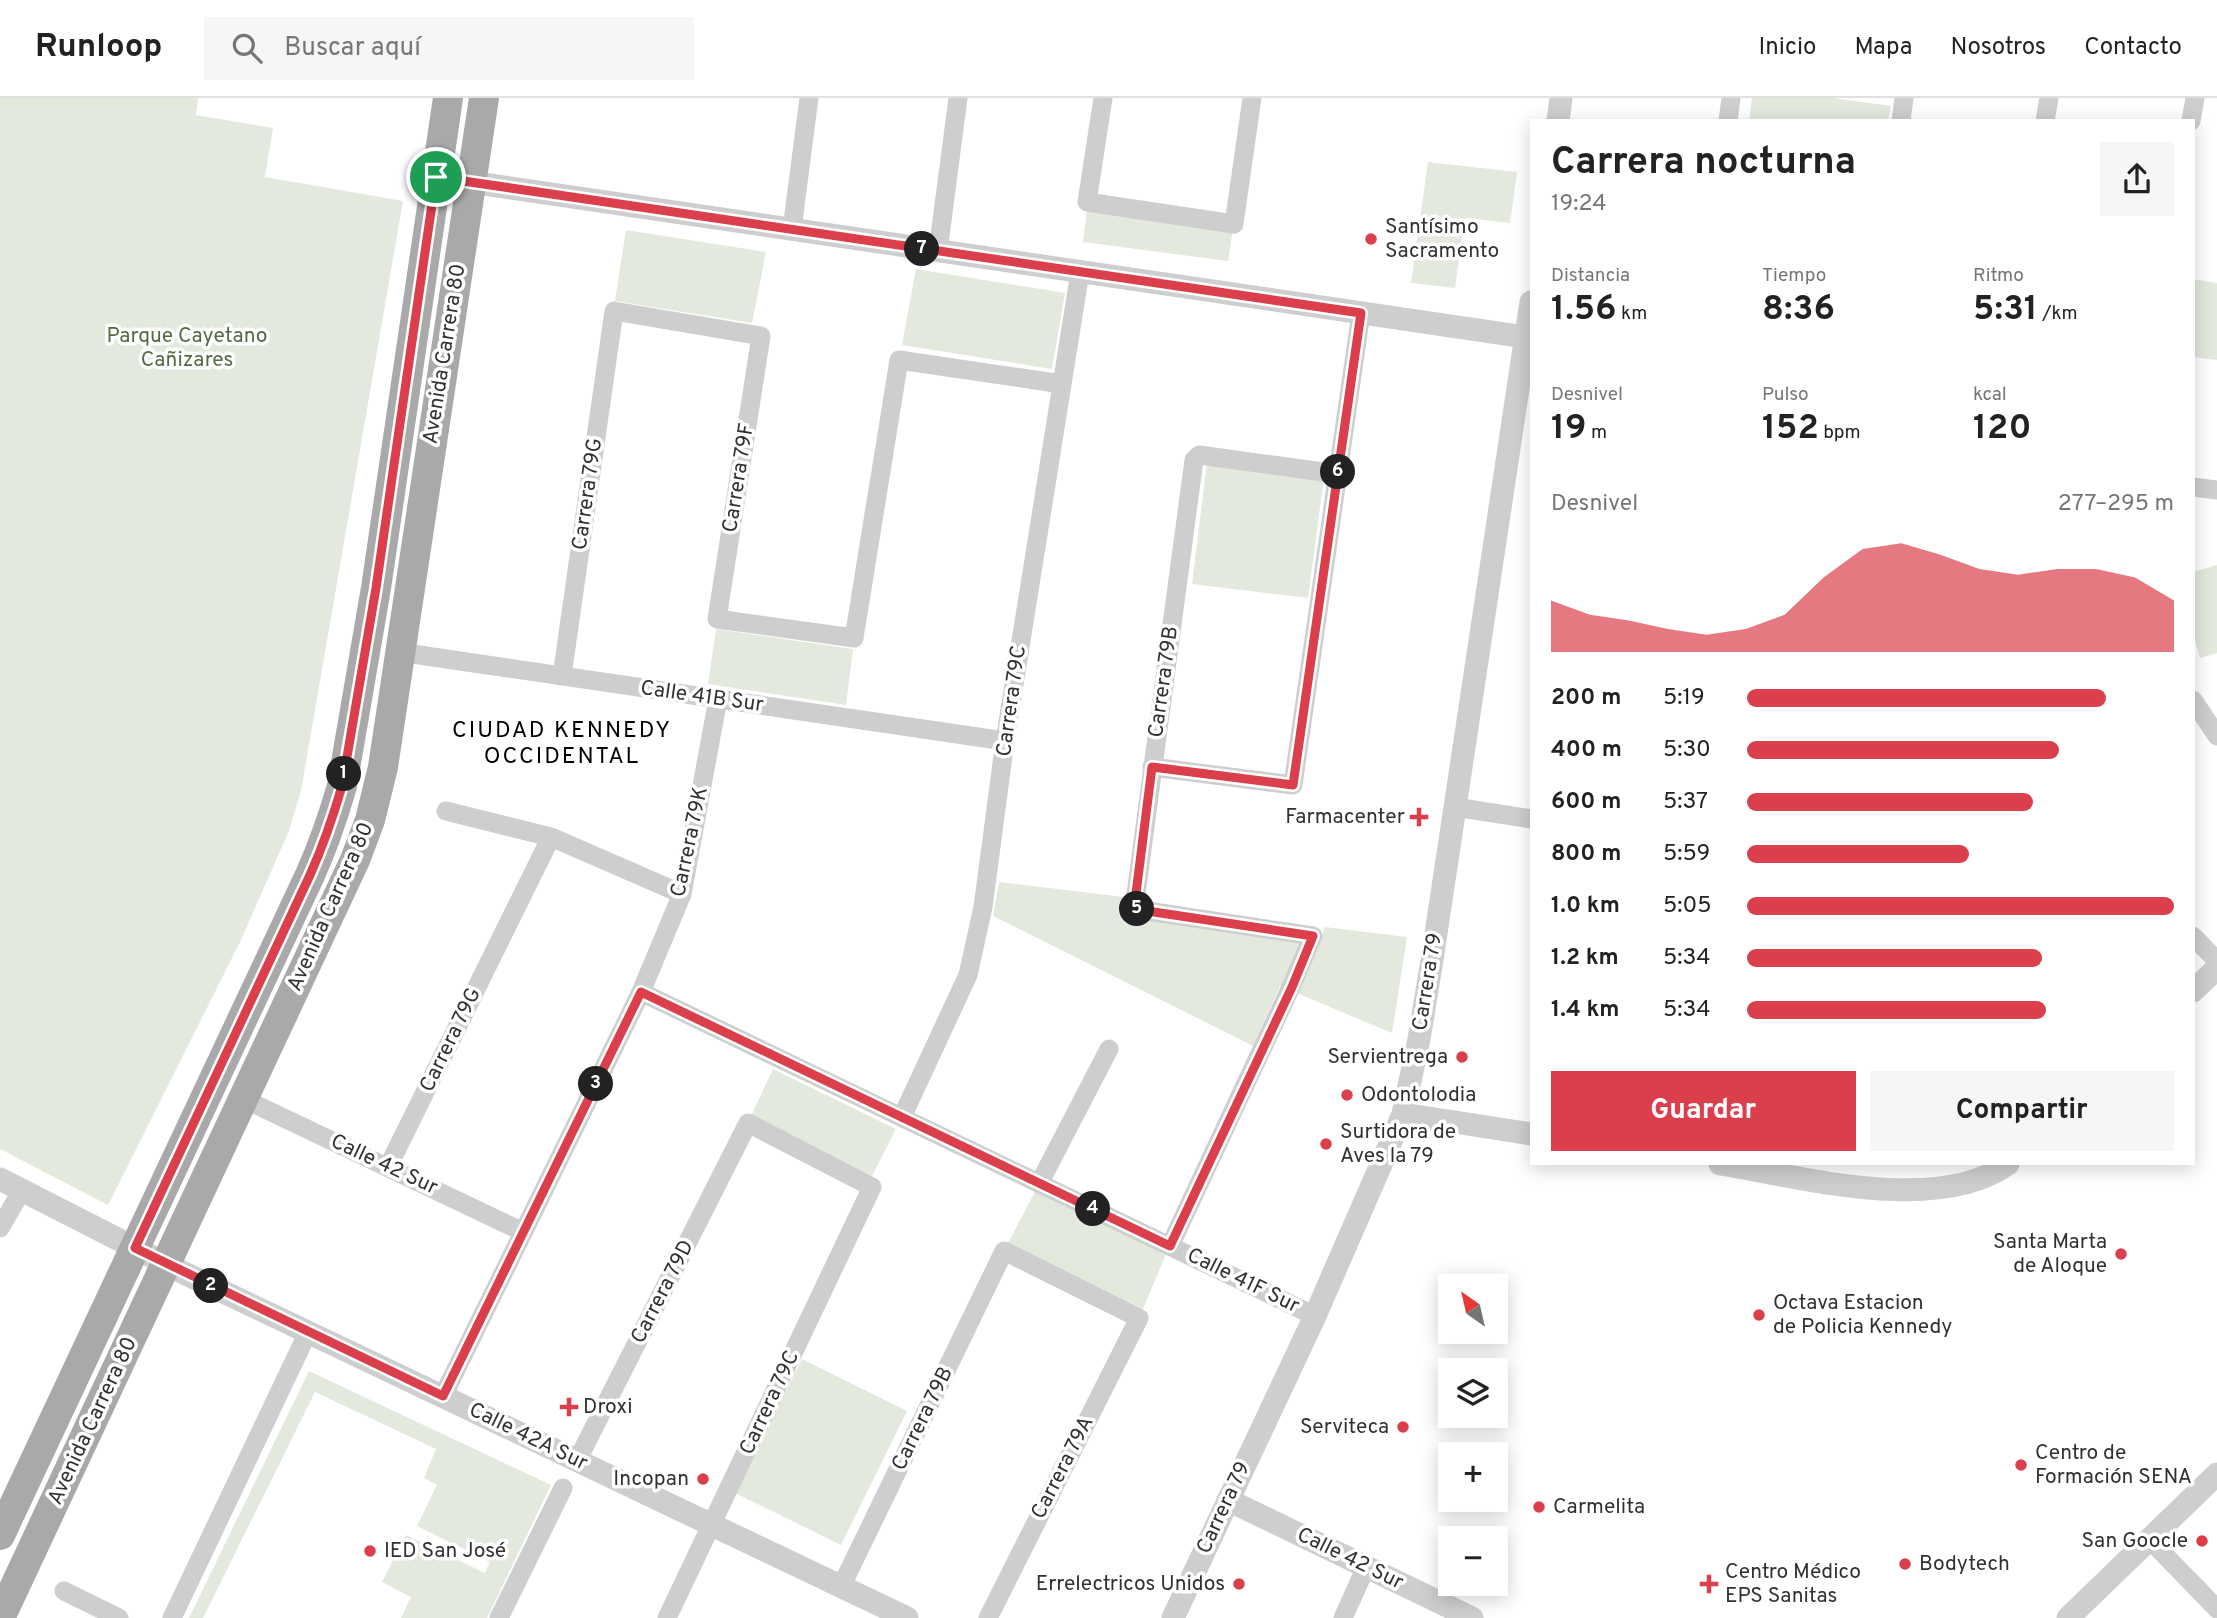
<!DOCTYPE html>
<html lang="es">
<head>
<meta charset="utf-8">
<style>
  body { margin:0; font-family:Overpass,sans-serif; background:#f6f6f6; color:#222; height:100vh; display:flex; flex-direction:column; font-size:26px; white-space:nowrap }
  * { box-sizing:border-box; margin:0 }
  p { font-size:23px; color:#767676 }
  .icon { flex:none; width:38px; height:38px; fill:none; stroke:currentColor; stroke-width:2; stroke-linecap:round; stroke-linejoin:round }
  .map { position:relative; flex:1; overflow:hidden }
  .details { position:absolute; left:1530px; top:21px; width:665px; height:1046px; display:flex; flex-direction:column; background:#fff; border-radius:0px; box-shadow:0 4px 18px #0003 }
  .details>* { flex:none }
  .needle { width:46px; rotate:326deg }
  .buttons { position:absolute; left:1438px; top:1176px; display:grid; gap:14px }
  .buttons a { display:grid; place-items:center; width:70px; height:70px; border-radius:0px; background:#fff; box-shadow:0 4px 18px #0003; font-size:35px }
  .pin { position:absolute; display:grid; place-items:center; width:60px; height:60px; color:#fff; margin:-30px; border:4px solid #fff; border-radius:50%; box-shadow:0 2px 7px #0007 }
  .km { position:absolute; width:35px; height:35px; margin:-18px; border-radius:50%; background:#222; color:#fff; font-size:19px; line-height:35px; text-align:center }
  .round { display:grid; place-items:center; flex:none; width:74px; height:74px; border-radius:0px; background:#f6f6f6 }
  .head { display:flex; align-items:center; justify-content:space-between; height:119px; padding:0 21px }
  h1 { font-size:38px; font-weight:700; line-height:52px }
  .figures { display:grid; grid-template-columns:repeat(3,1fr); gap:10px; height:119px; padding:7px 21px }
  .figures div { display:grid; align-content:center }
  .figures b { font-size:35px; font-weight:700 }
  .figures small { font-size:19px; font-weight:400 }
  .figures p { font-size:19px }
  .chart { height:196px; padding:14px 21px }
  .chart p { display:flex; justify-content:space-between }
  .chart svg { width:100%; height:126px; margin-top:7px; fill:#db3f4b; opacity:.7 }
  .action { display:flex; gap:14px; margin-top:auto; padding:14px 21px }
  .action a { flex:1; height:80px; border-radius:0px; background:#db3f4b; color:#fff; font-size:28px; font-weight:700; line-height:80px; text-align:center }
  .action a+a { background:#f6f6f6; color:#222 }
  ul { padding:0 21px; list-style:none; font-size:23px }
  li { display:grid; grid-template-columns:112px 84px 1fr; align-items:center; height:52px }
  li i { height:18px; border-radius:9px; background:#db3f4b }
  header { display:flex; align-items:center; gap:42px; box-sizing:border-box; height:98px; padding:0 35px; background:#fff; border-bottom:2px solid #e0e0e0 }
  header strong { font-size:33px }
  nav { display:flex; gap:38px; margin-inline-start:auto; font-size:24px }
  .search { width:490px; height:63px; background:#f6f6f6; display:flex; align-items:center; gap:18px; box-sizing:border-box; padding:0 24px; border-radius:0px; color:#767676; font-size:26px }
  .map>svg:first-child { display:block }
  .green { fill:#e4e9dd }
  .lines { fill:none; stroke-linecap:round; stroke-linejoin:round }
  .minor { stroke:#cecece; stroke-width:19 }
  .tertiary { stroke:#cecece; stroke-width:23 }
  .primary { stroke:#a9a9a9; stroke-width:30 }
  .route-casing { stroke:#fff; stroke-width:14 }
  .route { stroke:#db3f4b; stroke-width:9 }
  .poi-dot { fill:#db3f4b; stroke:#fff; stroke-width:2.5 }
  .labels { text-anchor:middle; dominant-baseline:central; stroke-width:7; stroke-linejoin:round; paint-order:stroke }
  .poi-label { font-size:21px; fill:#313131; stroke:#fff; text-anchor:start }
  .park-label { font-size:21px; fill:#546a40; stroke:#fff }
  .street-label { font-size:21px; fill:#313131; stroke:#fff }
  .neighbourhood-label { font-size:23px; letter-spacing:2px; fill:#000; stroke:#fff }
</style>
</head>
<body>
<header>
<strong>Runloop</strong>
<div class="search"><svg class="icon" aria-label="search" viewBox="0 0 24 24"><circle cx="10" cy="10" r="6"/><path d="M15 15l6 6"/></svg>Buscar aquí</div>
<nav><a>Inicio</a><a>Mapa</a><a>Nosotros</a><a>Contacto</a></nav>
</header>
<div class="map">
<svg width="2217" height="1520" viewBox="0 0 2217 1520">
  <rect width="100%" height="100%" fill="#fff"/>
  <path class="green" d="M0,0H198L196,17L273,30L265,79L403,103L301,693L289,733L240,844L108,1107L0,1051Z
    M1752,0H1833L1891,8L1888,23H1749Z
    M1428,64L1517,74L1510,125L1465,120L1455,190L1411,185Z
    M1087,111L1233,131L1228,163L1083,144Z
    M626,132L766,154L752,225L615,203Z
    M916,171L1065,195L1052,271L902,247Z
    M2193,181L2217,185V262L2193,259Z
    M1207,365L1324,379L1308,500L1192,486Z
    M2217,467V555L2200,560L2193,536V474Z
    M716,531L853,551L846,607L708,586Z
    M999,784L1124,799L1122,815L1319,846L1325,829L1407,839L1392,935L1280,888L1253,948L993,818Z
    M773,971L896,1031L872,1078L751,1018Z
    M1036,1092L1166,1156L1143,1211L1008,1145Z
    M802,1261L907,1313L841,1447L735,1395Z
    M309,1273L551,1387L487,1520H401L411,1499L382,1484L406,1437L485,1475L490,1464L417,1428L437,1387L424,1380L436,1351L315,1294L203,1520H189Z"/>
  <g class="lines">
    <path class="minor" d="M1103,0L1087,104L1234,126L1252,0
      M1728,23L1731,0
      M1901,23L1904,0
      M2045,23L2049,0
      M2191,23L2195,0
      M792,131L809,0
      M938,153L958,0
      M2193,389L2217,392
      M399,554L1005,643
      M562,578L614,213L761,238L717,521L854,540L899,262L1062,286
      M2193,602L2217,638
      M1152,669L1293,687L1361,215
      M1455,709L1531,721
      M446,713L551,739L682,796
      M2193,838L2217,863
      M641,894L1315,1218
      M244,1001L523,1134
      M902,1019L968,877L983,809L1005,643L1080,174
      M388,1069L551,739
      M1039,1086L1109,951
      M0,1130L22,1092
      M1170,1148L1291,889L1313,838L1134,811L1194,362L1199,357L1338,376
      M443,1298L641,894L682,796L718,601
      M577,1363L748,1025L872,1089L667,1520
      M2149,1441L2217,1511
      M841,1489L1004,1153L1139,1220L988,1520
      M64,1493L119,1520
      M172,1520L308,1234
      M499,1520L563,1390
      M1343,1520L1366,1469"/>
    <path class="tertiary" d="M1558,23L1561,0
      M436,79L1526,239
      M2193,893L2217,870
      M1403,1016L1531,1036
      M1720,1066C1802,1079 1937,1117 2008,1066
      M0,1081L186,1176L907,1520
      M1228,1402L1472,1520
      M1173,1520L1315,1218L1403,1016L1419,941L1432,862L1531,204
      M2068,1520L2217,1376"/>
    <path class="primary" d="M0,1437L310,777C323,748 333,719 342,688L376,490L448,0
      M0,1520L355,762L370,722L383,669L484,0"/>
  </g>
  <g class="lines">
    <g class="route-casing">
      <path id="route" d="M436,79L1361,215L1293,687L1152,669L1134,811L1313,838L1292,889L1170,1148L641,894L443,1298L135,1150L310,777C323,748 333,719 342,688L376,490Z"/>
    </g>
    <use href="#route" class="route"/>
  </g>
  <g class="poi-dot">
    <circle cx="1371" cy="141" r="7"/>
    <path d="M1415.5 708.5h7v7h7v7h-7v7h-7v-7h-7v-7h7z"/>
    <circle cx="1462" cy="959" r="7"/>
    <circle cx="1347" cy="997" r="7"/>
    <circle cx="1326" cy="1046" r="7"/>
    <circle cx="2121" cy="1156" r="7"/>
    <circle cx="1759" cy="1217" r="7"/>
    <path d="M565.5 1298.5h7v7h7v7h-7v7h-7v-7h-7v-7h7z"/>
    <circle cx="1403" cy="1329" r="7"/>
    <circle cx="2021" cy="1367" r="7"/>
    <circle cx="703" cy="1381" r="7"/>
    <circle cx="1539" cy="1409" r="7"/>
    <circle cx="2202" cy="1443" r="7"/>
    <circle cx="370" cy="1453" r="7"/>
    <circle cx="1905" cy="1466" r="7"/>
    <circle cx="1239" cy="1486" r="7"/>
    <path d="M1705.5 1475.5h7v7h7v7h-7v7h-7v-7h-7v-7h7z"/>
  </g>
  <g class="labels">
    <g class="poi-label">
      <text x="1385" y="129">Santísimo<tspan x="1385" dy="24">Sacramento</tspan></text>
      <text x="1405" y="719" text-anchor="end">Farmacenter</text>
      <text x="1448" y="959" text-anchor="end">Servientrega</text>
      <text x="1361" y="997">Odontolodia</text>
      <text x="1340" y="1034">Surtidora de<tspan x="1340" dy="24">Aves la 79</tspan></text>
      <text x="2107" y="1144" text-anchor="end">Santa Marta<tspan x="2107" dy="24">de Aloque</tspan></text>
      <text x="1773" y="1205">Octava Estacion<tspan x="1773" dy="24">de Policia Kennedy</tspan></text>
      <text x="583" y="1309">Droxi</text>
      <text x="1389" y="1329" text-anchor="end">Serviteca</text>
      <text x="2035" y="1355">Centro de<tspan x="2035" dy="24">Formación SENA</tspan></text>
      <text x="689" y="1381" text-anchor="end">Incopan</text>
      <text x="1553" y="1409">Carmelita</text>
      <text x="2188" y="1443" text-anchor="end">San Goocle</text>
      <text x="384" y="1453">IED San José</text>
      <text x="1919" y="1466">Bodytech</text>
      <text x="1725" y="1474">Centro Médico<tspan x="1725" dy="24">EPS Sanitas</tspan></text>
      <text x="1225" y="1486" text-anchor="end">Errelectricos Unidos</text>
    </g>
    <g class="park-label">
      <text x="187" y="238">Parque Cayetano<tspan x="187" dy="24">Cañizares</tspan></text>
    </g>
    <g class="street-label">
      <text transform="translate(445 256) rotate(-81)">Avenida Carrera 80</text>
      <text transform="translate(739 380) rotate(-81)">Carrera 79F</text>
      <text transform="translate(588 396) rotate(-82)">Carrera 79G</text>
      <text transform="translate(1164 584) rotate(-82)">Carrera 79B</text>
      <text transform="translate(702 599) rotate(8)">Calle 41B Sur</text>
      <text transform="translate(1012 603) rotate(-82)">Carrera 79C</text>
      <text transform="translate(690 744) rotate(-78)">Carrera 79K</text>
      <text transform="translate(331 809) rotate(-66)">Avenida Carrera 80</text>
      <text transform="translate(1428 884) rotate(-81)">Carrera 79</text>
      <text transform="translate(451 942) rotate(-64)">Carrera 79G</text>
      <text transform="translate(384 1067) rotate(25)">Calle 42 Sur</text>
      <text transform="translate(1243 1183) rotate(26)">Calle 41F Sur</text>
      <text transform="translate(663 1194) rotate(-63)">Carrera 79D</text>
      <text transform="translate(770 1305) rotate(-65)">Carrera 79C</text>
      <text transform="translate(923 1321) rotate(-64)">Carrera 79B</text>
      <text transform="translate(93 1323) rotate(-65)">Avenida Carrera 80</text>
      <text transform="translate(528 1339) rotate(26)">Calle 42A Sur</text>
      <text transform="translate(1063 1370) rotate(-63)">Carrera 79A</text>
      <text transform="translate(1224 1410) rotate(-65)">Carrera 79</text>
      <text transform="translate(1350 1461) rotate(26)">Calle 42 Sur</text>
    </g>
    <g class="neighbourhood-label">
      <text x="562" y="633">CIUDAD KENNEDY<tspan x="562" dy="26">OCCIDENTAL</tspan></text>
    </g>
  </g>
</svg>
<div class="buttons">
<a><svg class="needle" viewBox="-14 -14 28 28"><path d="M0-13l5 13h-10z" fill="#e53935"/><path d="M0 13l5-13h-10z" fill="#767676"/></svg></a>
<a><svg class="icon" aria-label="layers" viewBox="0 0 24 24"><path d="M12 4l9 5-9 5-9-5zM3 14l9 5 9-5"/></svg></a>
<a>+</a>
<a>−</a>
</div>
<div class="pin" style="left:436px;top:79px;background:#1e9e55"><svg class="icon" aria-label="arrive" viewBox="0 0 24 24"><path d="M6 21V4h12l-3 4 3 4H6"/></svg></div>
<b class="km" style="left:344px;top:676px">1</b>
<b class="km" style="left:211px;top:1188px">2</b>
<b class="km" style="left:596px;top:986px">3</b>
<b class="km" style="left:1093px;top:1111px">4</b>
<b class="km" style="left:1137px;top:811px">5</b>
<b class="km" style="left:1338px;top:374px">6</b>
<b class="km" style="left:922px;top:151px">7</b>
<section class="details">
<div class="head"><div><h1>Carrera nocturna</h1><p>19:24</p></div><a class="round"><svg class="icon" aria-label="share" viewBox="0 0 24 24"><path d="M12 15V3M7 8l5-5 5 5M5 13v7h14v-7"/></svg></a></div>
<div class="figures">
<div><p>Distancia</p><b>1.56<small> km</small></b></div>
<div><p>Tiempo</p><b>8:36</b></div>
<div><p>Ritmo</p><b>5:31<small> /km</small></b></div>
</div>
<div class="figures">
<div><p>Desnivel</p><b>19<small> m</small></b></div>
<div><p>Pulso</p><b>152<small> bpm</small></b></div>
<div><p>kcal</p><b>120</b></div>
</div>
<div class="chart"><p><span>Desnivel</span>277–295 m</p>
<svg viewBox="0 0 160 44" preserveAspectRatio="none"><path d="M0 44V26L10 31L20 33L30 36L40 38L50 36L60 31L70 18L80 8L90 6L100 10L110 15L120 17L130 15L140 15L150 18L160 26V44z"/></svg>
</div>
<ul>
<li><b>200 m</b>5:19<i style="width:84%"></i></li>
<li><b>400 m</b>5:30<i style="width:73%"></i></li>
<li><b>600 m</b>5:37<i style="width:67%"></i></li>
<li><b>800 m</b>5:59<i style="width:52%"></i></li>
<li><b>1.0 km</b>5:05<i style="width:100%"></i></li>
<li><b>1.2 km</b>5:34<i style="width:69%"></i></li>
<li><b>1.4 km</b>5:34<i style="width:70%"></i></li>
</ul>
<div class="action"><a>Guardar</a><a>Compartir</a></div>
</section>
</div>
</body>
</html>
